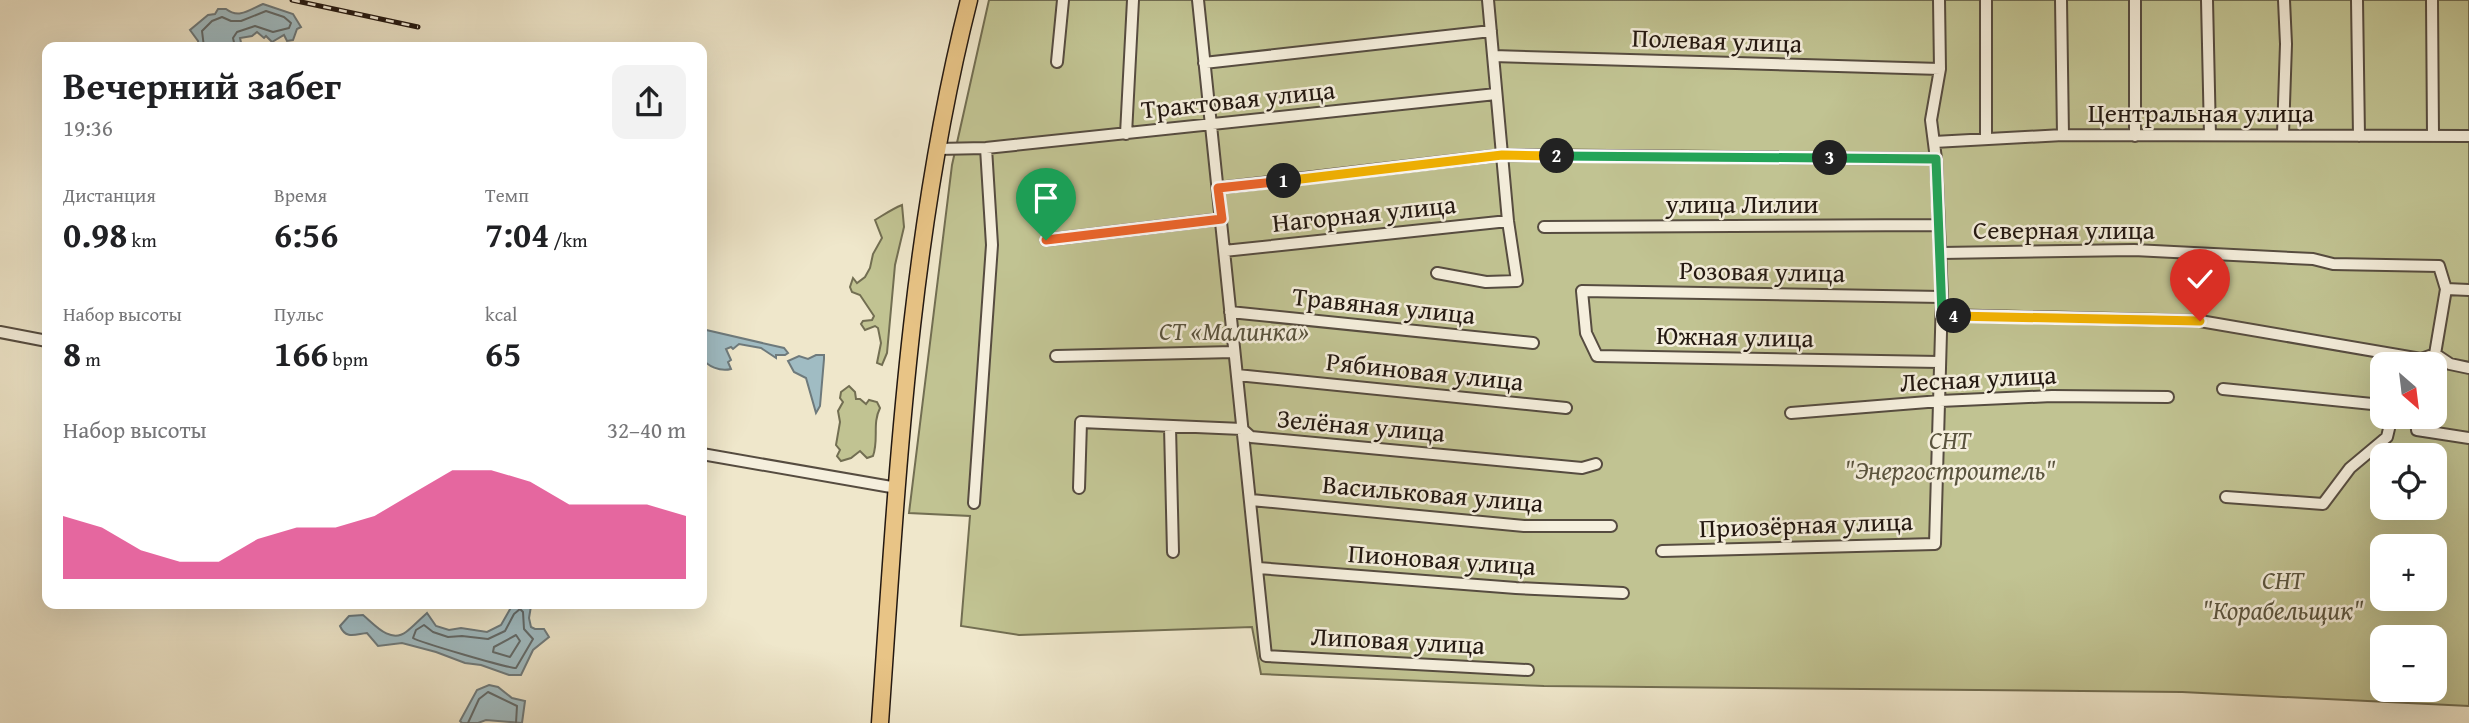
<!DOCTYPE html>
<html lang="ru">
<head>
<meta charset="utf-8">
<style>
  body { margin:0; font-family:"Gentium Book Plus",serif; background:#f2f2f2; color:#202124; height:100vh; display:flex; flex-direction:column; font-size:26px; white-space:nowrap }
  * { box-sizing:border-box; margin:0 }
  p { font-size:23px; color:#757577 }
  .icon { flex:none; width:38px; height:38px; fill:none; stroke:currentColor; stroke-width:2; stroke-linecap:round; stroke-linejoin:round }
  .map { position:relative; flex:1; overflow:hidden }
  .side { position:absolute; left:42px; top:42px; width:665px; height:567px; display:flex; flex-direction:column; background:#fff; border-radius:14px; box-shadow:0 7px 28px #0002 }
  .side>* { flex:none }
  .needle { width:46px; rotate:152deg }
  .fabs { position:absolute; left:2370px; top:352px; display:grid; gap:14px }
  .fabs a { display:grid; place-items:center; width:77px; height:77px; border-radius:14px; background:#fff; box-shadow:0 7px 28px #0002; font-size:35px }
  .pin { position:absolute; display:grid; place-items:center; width:60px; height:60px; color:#fff; margin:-72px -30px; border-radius:50% 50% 50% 0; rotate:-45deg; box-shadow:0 0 7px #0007 }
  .pin .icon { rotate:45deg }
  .km { position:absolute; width:35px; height:35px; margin:-18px; border-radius:50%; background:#222; color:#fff; font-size:19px; line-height:35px; text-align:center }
  .round { display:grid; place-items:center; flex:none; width:74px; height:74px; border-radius:14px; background:#f2f2f2 }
  .headline { display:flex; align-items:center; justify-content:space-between; height:119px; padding:0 21px }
  h1 { font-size:38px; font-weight:800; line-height:52px }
  .metrics { display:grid; grid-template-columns:repeat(3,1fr); gap:10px; height:119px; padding:7px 21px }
  .metrics div { display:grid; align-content:center }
  .metrics b { font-size:35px; font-weight:800 }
  .metrics small { font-size:19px; font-weight:400 }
  .metrics p { font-size:19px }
  .chart { height:196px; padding:14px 21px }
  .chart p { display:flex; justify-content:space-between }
  .chart svg { width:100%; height:126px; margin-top:7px; fill:#db2777; opacity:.7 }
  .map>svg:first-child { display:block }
  .green { fill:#c1c392; stroke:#726e52; stroke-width:2; fill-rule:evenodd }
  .water { fill:#a0bcc3; stroke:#6e7a7c; stroke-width:2 }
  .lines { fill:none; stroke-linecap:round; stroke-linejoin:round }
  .shore { stroke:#626a6a; stroke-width:2 }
  .street-casing { stroke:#564c40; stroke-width:14 }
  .primary-casing { stroke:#231811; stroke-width:19 }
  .street { stroke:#f5efdd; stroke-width:10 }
  .primary { stroke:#e8c486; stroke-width:16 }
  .rail-casing { stroke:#231811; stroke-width:5 }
  .rail { stroke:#f5efdd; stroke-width:2.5; stroke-dasharray:8; stroke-linecap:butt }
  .split-1-casing { stroke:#fff; stroke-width:14 }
  .split-2-casing { stroke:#fff; stroke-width:14 }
  .split-3-casing { stroke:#fff; stroke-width:14 }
  .split-4-casing { stroke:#fff; stroke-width:14 }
  .split-5-casing { stroke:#fff; stroke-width:14 }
  .split-1 { stroke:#f0652b; stroke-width:9 }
  .split-2 { stroke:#f5b400; stroke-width:9 }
  .split-3 { stroke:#22a559; stroke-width:9 }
  .split-4 { stroke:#22a559; stroke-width:9 }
  .split-5 { stroke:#f5b400; stroke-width:9 }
  .labels { text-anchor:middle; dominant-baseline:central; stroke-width:5; stroke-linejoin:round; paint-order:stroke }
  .street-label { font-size:26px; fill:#231811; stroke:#f5efdd }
  .park-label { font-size:26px; font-style:italic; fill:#5a543e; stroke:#f5efdd }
</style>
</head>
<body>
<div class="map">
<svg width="2469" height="723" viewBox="0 0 2469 723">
  <rect width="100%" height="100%" fill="#efe7cb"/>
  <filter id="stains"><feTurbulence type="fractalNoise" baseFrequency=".00286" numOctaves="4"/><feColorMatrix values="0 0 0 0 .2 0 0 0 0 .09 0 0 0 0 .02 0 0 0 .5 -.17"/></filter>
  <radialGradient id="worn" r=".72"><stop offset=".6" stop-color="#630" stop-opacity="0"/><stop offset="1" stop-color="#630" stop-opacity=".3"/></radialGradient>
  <path class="green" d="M989,0H2469V706L2182,692L1544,686L1261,674L1252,627L1019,635L961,626L970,516L909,513L952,165ZM2382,364H2434V416H2382ZM2382,455H2434V508H2382ZM2382,546H2434V598H2382ZM2382,637H2434V690H2382Z
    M902,205L904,227L895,265L887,353L882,365L877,363L881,343L878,328L875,326L865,330L861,324L863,321L872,320L874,316L860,295L852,292L850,287L853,278L857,283L865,277L870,268L873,254L882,238L875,220C885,214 892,209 902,205Z
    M849,386L855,392L856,399H860L866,404L869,400L877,402L880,408C872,424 879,439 873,456L867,458L860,451L851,458L841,461L837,456L840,450L836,445L840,422L838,411L843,402L840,398L841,392Z"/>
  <path class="water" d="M263,4L293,14L301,27L297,29L293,40L287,41L284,35L272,42L266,36L264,38L257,32L252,36L240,38L242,47H199L198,41L190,30L208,15L215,14L218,9H226C239,19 249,10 263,4Z
    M702,329L784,348L788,353L785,355H776V358L761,348L739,344L733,349L731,347L726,349L731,360L728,362L731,369C720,372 707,366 702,358Z
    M816,355H824V359L820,406L816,413L806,378L794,372L788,361L799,356L808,359Z
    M513,604H533L531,606L529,618L531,627L535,629H544L549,637L533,650L521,675H509L481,665L465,663L436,652L402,643L378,646L367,633C356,634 346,640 340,626L349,616L363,615C374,624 390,644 406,632C413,627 420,619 427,613L436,626L449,630L461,628L487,632L501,625Z
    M489,685L498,687L512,698L525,701L522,723L486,720L478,723H462L460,721L477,690Z"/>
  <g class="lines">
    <path class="shore" d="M204,47L202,31L212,21L222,17L231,21H241L266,11L284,17L291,23L289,28L273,32L255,26L237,32L233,38L235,47
      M520,609L523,612L524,629L533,639L516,668C507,668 419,642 413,638L416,630L424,625L433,632L448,637L462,636L488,639L505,631L514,614Z
      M516,635L520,641L510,657L493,652L494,647Z
      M468,723L479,699L488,692L517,706L516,723"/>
    <g class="street-casing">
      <path id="street" d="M1198,0L1266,656L1528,670
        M1986,0V139
        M2061,0L2063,135
        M2135,0V136
        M2207,0L2210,135
        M2357,0L2359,136
        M2432,0L2433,135
        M1493,56L1940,69
        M1057,62L1063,0
        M1204,63L1491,31
        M1126,134L1133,0
        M2283,134L2286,44L2284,0
        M1934,142L2063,135L2469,136
        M937,149L986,148L1496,94
        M1218,188L1502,155L1936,159
        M1544,227L1939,225
        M1046,240L1221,219
        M1224,251L1508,221
        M1941,253L2134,250L2313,259L2333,264L2439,266L2446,289L2469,290
        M1437,273L1486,282L1517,281L1508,221L1488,0
        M1230,312L1533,343
        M1942,315L2200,321L2421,359L2435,354L2450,364L2469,368
        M0,332L47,341
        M2435,354L2446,289
        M1056,356L1234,352
        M1939,362L1597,356L1586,333L1582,291L1942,297
        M1237,375L1566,408
        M2223,389L2382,405
        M1791,413L1940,401L2052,396L2168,397
        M2416,416L2417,430L2469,438
        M1170,427L1173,552
        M702,454L897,488
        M1079,488L1081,422L1242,429L1251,437L1582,468L1596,464
        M2226,497L2323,504L2350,468L2387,437L2392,416
        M1251,500L1524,526H1611
        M974,503L992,245L986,148
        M1662,551L1935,544L1942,297L1936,159L1931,120L1940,69L1939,0
        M1258,568L1516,588L1623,593"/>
    </g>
    <g class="primary-casing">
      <path id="primary" d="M880,723C897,481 909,236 969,0"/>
    </g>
    <use href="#street" class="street"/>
    <use href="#primary" class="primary"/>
    <g class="rail-casing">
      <path id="rail" d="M292,0L418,27"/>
    </g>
    <use href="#rail" class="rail"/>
  </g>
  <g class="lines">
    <g class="split-1-casing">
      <path id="split-1" d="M1046,240L1222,219L1218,188L1284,181"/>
    </g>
    <g class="split-2-casing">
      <path id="split-2" d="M1284,181L1502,155L1557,156"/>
    </g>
    <g class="split-3-casing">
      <path id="split-3" d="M1557,156L1830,158"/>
    </g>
    <g class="split-4-casing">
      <path id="split-4" d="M1830,158L1936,159L1942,315L1954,316"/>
    </g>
    <g class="split-5-casing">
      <path id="split-5" d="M1954,316L2200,321"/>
    </g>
    <use href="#split-1" class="split-1"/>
    <use href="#split-2" class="split-2"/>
    <use href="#split-3" class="split-3"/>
    <use href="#split-4" class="split-4"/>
    <use href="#split-5" class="split-5"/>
  </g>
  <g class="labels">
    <g class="street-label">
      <text transform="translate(1717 40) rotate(2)">Полевая улица</text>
      <text transform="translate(1238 99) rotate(-6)">Трактовая улица</text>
      <text x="2201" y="112">Центральная улица</text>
      <text x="1742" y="203">улица Лилии</text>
      <text transform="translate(1364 213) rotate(-6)">Нагорная улица</text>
      <text x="2064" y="229">Северная улица</text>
      <text transform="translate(1762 271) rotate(1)">Розовая улица</text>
      <text transform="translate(1384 305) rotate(6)">Травяная улица</text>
      <text transform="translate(1735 336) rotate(1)">Южная улица</text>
      <text transform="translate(1425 371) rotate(6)">Рябиновая улица</text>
      <text transform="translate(1978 378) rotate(-3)">Лесная улица</text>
      <text transform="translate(1361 425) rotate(5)">Зелёная улица</text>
      <text transform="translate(1433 493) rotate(5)">Васильковая улица</text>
      <text transform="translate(1806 524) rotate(-2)">Приозёрная улица</text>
      <text transform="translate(1442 559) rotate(4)">Пионовая улица</text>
      <text transform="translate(1398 640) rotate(3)">Липовая улица</text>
    </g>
    <g class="park-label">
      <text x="1234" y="330">CТ «Малинка»</text>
      <text x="1950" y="439">СНТ<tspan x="1950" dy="30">"Энергостроитель"</tspan></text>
      <text x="2283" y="579">СНТ<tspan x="2283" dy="30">"Корабельщик"</tspan></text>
    </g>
  </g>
  <rect width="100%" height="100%" filter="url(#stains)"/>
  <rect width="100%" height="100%" fill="url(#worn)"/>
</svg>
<div class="fabs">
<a><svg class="needle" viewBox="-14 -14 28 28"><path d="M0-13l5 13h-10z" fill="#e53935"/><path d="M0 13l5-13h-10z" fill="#757577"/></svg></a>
<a><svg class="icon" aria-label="locate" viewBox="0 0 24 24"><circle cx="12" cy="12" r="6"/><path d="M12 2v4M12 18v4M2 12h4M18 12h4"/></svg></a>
<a>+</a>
<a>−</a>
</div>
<div class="pin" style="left:1046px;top:240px;background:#1e9e55"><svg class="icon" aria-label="arrive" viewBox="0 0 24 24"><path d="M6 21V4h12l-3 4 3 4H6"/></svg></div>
<div class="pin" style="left:2200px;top:321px;background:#d93025"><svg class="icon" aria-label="check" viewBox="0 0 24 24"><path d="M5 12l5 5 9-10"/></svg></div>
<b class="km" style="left:1284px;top:181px">1</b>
<b class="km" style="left:1557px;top:156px">2</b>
<b class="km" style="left:1830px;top:158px">3</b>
<b class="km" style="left:1954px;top:316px">4</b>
<section class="side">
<div class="headline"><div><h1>Вечерний забег</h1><p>19:36</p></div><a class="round"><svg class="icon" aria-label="share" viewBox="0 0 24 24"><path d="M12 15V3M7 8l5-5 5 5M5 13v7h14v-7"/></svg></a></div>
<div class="metrics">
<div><p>Дистанция</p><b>0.98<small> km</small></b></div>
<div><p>Время</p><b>6:56</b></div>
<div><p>Темп</p><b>7:04<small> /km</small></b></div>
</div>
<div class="metrics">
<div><p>Набор высоты</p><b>8<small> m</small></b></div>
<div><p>Пульс</p><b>166<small> bpm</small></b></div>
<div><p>kcal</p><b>65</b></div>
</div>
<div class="chart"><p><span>Набор высоты</span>32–40 m</p>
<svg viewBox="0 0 160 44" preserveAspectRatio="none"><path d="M0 44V22L10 26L20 34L30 38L40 38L50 30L60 26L70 26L80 22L90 14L100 6L110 6L120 10L130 18L140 18L150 18L160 22V44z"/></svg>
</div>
</section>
</div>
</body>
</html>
